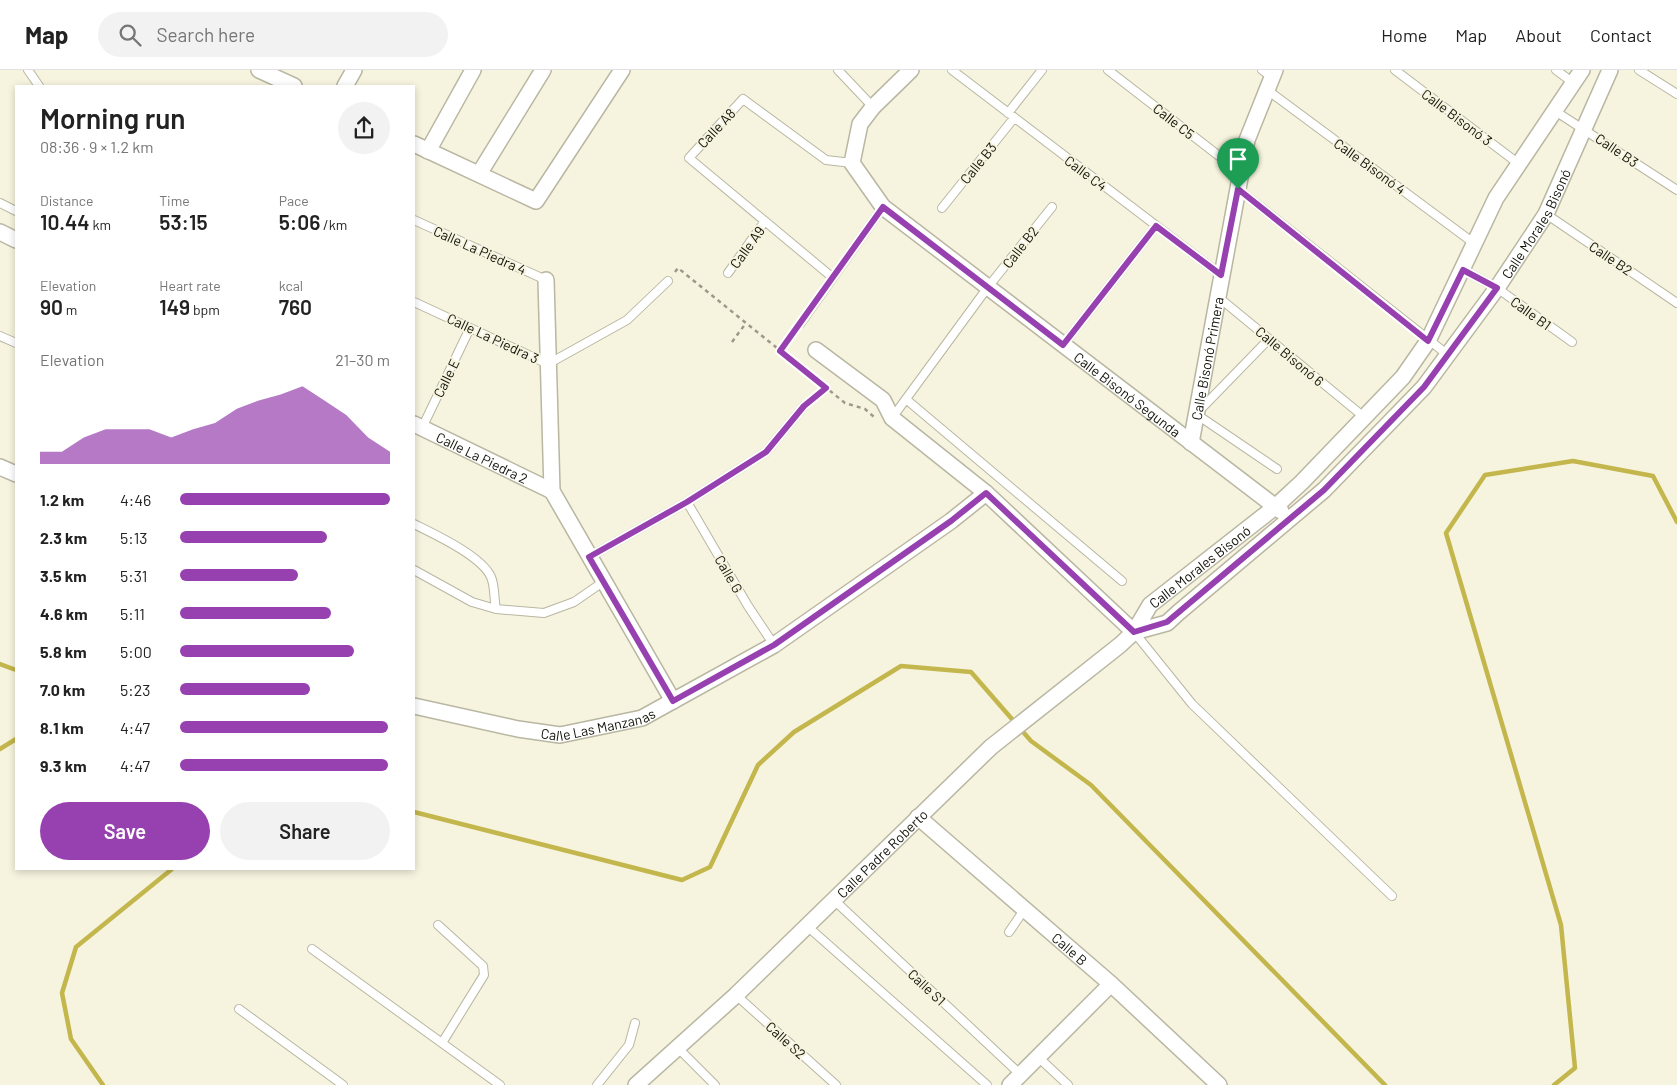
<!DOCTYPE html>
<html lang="en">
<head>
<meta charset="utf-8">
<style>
  body { margin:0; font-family:Barlow,sans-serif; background:#f2f2f2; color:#222; height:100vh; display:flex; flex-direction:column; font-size:19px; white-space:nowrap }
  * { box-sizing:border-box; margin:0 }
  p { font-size:16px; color:#767676 }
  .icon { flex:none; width:28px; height:28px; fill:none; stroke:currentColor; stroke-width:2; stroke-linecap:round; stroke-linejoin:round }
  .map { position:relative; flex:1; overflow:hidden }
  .panel { position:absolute; left:15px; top:15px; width:400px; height:785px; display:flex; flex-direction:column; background:#fff; border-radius:0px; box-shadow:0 2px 8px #0003 }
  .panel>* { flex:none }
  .pin { position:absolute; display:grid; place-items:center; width:42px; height:42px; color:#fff; margin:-51px -21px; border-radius:50% 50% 50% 0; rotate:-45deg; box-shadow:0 0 5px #0007 }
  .pin .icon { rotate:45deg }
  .round { display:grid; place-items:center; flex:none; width:52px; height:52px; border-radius:26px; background:#f2f2f2 }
  .summary { display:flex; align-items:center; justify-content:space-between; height:85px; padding:0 25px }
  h1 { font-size:28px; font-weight:600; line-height:38px }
  .stats { display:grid; grid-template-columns:repeat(3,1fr); gap:8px; height:85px; padding:5px 25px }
  .stats div { display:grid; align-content:center }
  .stats b { font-size:21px; font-weight:600 }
  .stats small { font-size:14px; font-weight:400 }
  .stats p { font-size:14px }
  .chart { height:140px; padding:10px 25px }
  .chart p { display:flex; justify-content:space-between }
  .chart svg { width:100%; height:90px; margin-top:5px; fill:#9641af; opacity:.7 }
  .cta { display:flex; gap:10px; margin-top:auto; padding:10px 25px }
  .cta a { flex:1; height:58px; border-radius:30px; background:#9641af; color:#fff; font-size:20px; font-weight:600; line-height:58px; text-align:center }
  .cta a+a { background:#f2f2f2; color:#222 }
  ul { padding:0 25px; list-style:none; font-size:16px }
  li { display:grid; grid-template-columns:80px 60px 1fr; align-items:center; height:38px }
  li i { height:12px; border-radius:6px; background:#9641af }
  header { display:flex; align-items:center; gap:30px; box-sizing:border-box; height:70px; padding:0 25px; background:#fff; border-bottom:1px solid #e0e0e0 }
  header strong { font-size:24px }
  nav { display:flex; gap:28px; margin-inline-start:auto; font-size:18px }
  .search { width:350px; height:45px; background:#f2f2f2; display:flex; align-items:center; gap:12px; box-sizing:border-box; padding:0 18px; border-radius:28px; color:#767676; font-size:19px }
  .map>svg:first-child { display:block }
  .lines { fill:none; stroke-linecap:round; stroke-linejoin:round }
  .stream { stroke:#c3b64c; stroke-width:4.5 }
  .service-casing { stroke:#b9b6a2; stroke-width:10 }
  .minor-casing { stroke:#b9b6a2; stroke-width:18 }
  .path { stroke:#9b9a8a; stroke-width:2.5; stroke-dasharray:4 4; stroke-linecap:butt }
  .service { stroke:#fff; stroke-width:8 }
  .minor { stroke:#fff; stroke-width:15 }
  .route-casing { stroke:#fff; stroke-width:10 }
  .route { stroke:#9641af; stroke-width:6 }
  .labels { text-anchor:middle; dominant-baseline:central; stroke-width:4; stroke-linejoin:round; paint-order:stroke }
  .street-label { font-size:14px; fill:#12120a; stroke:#f6f4de }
</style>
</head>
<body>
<header>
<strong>Map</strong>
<div class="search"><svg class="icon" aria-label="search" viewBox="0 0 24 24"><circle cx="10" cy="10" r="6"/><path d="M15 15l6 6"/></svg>Search here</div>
<nav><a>Home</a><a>Map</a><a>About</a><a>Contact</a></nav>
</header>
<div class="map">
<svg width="1677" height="1015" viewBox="0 0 1677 1015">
  <rect width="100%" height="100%" fill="#f6f4de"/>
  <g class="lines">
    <path class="stream" d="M0,594L16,600
      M0,679L16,669
      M414,742L682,810L710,797L758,695L794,662L901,596L971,602L1031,671L1091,715L1385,1015
      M103,1015L71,969L62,923L76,877L172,799
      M1554,1015L1575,998L1561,855L1446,463L1485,405L1573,391L1653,406L1677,452"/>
    <g class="service-casing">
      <path id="service" d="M28,0L39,16
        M838,0L873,37
        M952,0L1221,205
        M1108,0L1241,103
        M1262,0L1272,7
        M1395,0L1519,94
        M1556,0L1575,14
        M1639,0L1677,24
        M1266,19L1475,174
        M1555,41L1677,120
        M1008,43L1042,0
        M1238,119L1448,285
        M0,133L16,141
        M942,138L1014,48
        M1546,144L1677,233
        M414,150L546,210
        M1463,200L1497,218L1572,272
        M728,203L765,151
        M832,207L689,88L743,29L826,90L852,93
        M1217,226L1364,347
        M414,232L548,294L627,250L668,211
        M800,254L883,137
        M0,266L16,273
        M1269,269L1196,344L1277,399
        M1063,275L1156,156
        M907,330L1122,511
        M892,348L988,217L1052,137
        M422,358L470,258
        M687,432L748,536L774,575
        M414,454C434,464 482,486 491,507C495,516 494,530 496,539
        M589,487L687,432L766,382L804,336
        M414,500L472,532L496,539L544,543L574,532L603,512
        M1134,562L1192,634L1392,826
        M834,830L1020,1004
        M438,855L483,896L484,905L442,973
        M807,856L987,1015
        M1009,862L1024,840
        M312,879L500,1015
        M736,925L836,1015
        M239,939L343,1015
        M678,978L715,1015
        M1038,987L1068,1015
        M597,1015L629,975L635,953"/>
    </g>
    <g class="minor-casing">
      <g id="minor">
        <path d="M259,0L294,16"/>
        <path id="s1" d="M911,0L873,37L860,54L852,93L883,137L1281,441"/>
        <path d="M345,16L354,0"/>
        <path d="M414,74L536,131L622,0"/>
        <path d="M428,81L473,0"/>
        <path d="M479,104L543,0"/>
        <path d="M0,162L16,170"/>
        <path d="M546,210L552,421L673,631"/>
        <path d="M816,280L883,330L892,348L986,423L1134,562"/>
        <path id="s2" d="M414,354L552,421"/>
        <path id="s3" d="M1191,373L1247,70L1275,0"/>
        <path d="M0,397L16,404"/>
        <path id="s4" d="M1134,562L1167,553L1179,542L1324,420L1424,317L1497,218L1546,144L1610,0"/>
        <path id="s5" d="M414,636L518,659L560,665L642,648L774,575L951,451L986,423"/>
        <path id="s6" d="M918,747L1111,914L1219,1015"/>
        <path id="s7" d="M636,1015L736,925L991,677L1120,575L1134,562L1150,535L1275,437L1302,412L1403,307L1428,271L1496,128L1582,0"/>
        <path d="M1010,1015L1111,914"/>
      </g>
    </g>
    <path class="path" d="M675,202L678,198L845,333L865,339L874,347
      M732,272L746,253
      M780,281L793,263
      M812,329L826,317"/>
    <use href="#service" class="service"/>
    <use href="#minor" class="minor"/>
  </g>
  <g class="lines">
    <g class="route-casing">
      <path id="route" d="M1238,119L1428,271L1463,200L1497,218L1424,317L1324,420L1167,552L1134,562L986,423L951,451L774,575L673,631L589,487L687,432L766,382L804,336L826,318L780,281L883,137L1063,275L1156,156L1221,205Z"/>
    </g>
    <use href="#route" class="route"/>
  </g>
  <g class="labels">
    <g class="street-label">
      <text transform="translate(1457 47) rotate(37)">Calle Bisonó 3</text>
      <text transform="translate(1174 51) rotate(38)">Calle C5</text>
      <text transform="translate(716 58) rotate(-47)">Calle A8</text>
      <text transform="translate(1617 80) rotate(34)">Calle B3</text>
      <text transform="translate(978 93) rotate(-51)">Calle B3</text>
      <text transform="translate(1370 96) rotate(36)">Calle Bisonó 4</text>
      <text transform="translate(1086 103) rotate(37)">Calle C4</text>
      <text stroke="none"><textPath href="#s4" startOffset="582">Calle Morales Bisonó</textPath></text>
      <text transform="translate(747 177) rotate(-54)">Calle A9</text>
      <text transform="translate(1020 177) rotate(-52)">Calle B2</text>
      <text transform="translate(480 180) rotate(24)">Calle La Piedra 4</text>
      <text transform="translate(1611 188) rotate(34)">Calle B2</text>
      <text transform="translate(1531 243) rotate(36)">Calle B1</text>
      <text transform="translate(493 268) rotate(25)">Calle La Piedra 3</text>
      <text transform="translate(1290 286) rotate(40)">Calle Bisonó 6</text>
      <text stroke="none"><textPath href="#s3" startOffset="86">Calle Bisonó Primera</textPath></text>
      <text transform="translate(446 308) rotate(-64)">Calle E</text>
      <text stroke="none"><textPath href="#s1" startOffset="476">Calle Bisonó Segunda</textPath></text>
      <text stroke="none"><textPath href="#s2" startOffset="76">Calle La Piedra 2</textPath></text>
      <text stroke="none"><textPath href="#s7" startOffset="768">Calle Morales Bisonó</textPath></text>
      <text transform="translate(729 504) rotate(60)">Calle G</text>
      <text stroke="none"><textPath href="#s5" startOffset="188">Calle Las Manzanas</textPath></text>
      <text stroke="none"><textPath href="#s7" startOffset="338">Calle Padre Roberto</textPath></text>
      <text stroke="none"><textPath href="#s6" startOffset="201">Calle B</textPath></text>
      <text transform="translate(927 917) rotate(43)">Calle S1</text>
      <text transform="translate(786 970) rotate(42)">Calle S2</text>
    </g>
  </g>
</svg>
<div class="pin" style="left:1238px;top:119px;background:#1e9e55"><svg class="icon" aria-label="arrive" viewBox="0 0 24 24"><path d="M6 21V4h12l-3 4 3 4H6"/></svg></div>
<section class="panel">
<div class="summary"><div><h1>Morning run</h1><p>08:36 · 9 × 1.2 km</p></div><a class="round"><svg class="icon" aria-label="share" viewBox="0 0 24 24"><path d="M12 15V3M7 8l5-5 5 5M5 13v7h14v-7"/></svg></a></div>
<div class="stats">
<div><p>Distance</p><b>10.44<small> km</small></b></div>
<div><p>Time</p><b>53:15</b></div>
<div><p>Pace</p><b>5:06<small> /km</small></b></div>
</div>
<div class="stats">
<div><p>Elevation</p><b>90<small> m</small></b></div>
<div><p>Heart rate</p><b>149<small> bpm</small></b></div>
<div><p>kcal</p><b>760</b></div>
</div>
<div class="chart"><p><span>Elevation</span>21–30 m</p>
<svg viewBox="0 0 160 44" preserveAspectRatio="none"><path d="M0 44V38L10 38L20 31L30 27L40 27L50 27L60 31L70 27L80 24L90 17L100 13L110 10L120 6L130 13L140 20L150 31L160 38V44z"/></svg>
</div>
<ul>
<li><b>1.2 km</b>4:46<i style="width:100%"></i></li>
<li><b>2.3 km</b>5:13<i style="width:70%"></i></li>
<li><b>3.5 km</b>5:31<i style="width:56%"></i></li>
<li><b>4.6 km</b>5:11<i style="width:72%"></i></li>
<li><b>5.8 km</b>5:00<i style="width:83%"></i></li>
<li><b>7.0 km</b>5:23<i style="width:62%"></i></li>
<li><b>8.1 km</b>4:47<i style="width:99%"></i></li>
<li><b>9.3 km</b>4:47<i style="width:99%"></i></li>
</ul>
<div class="cta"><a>Save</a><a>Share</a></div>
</section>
</div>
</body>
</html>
